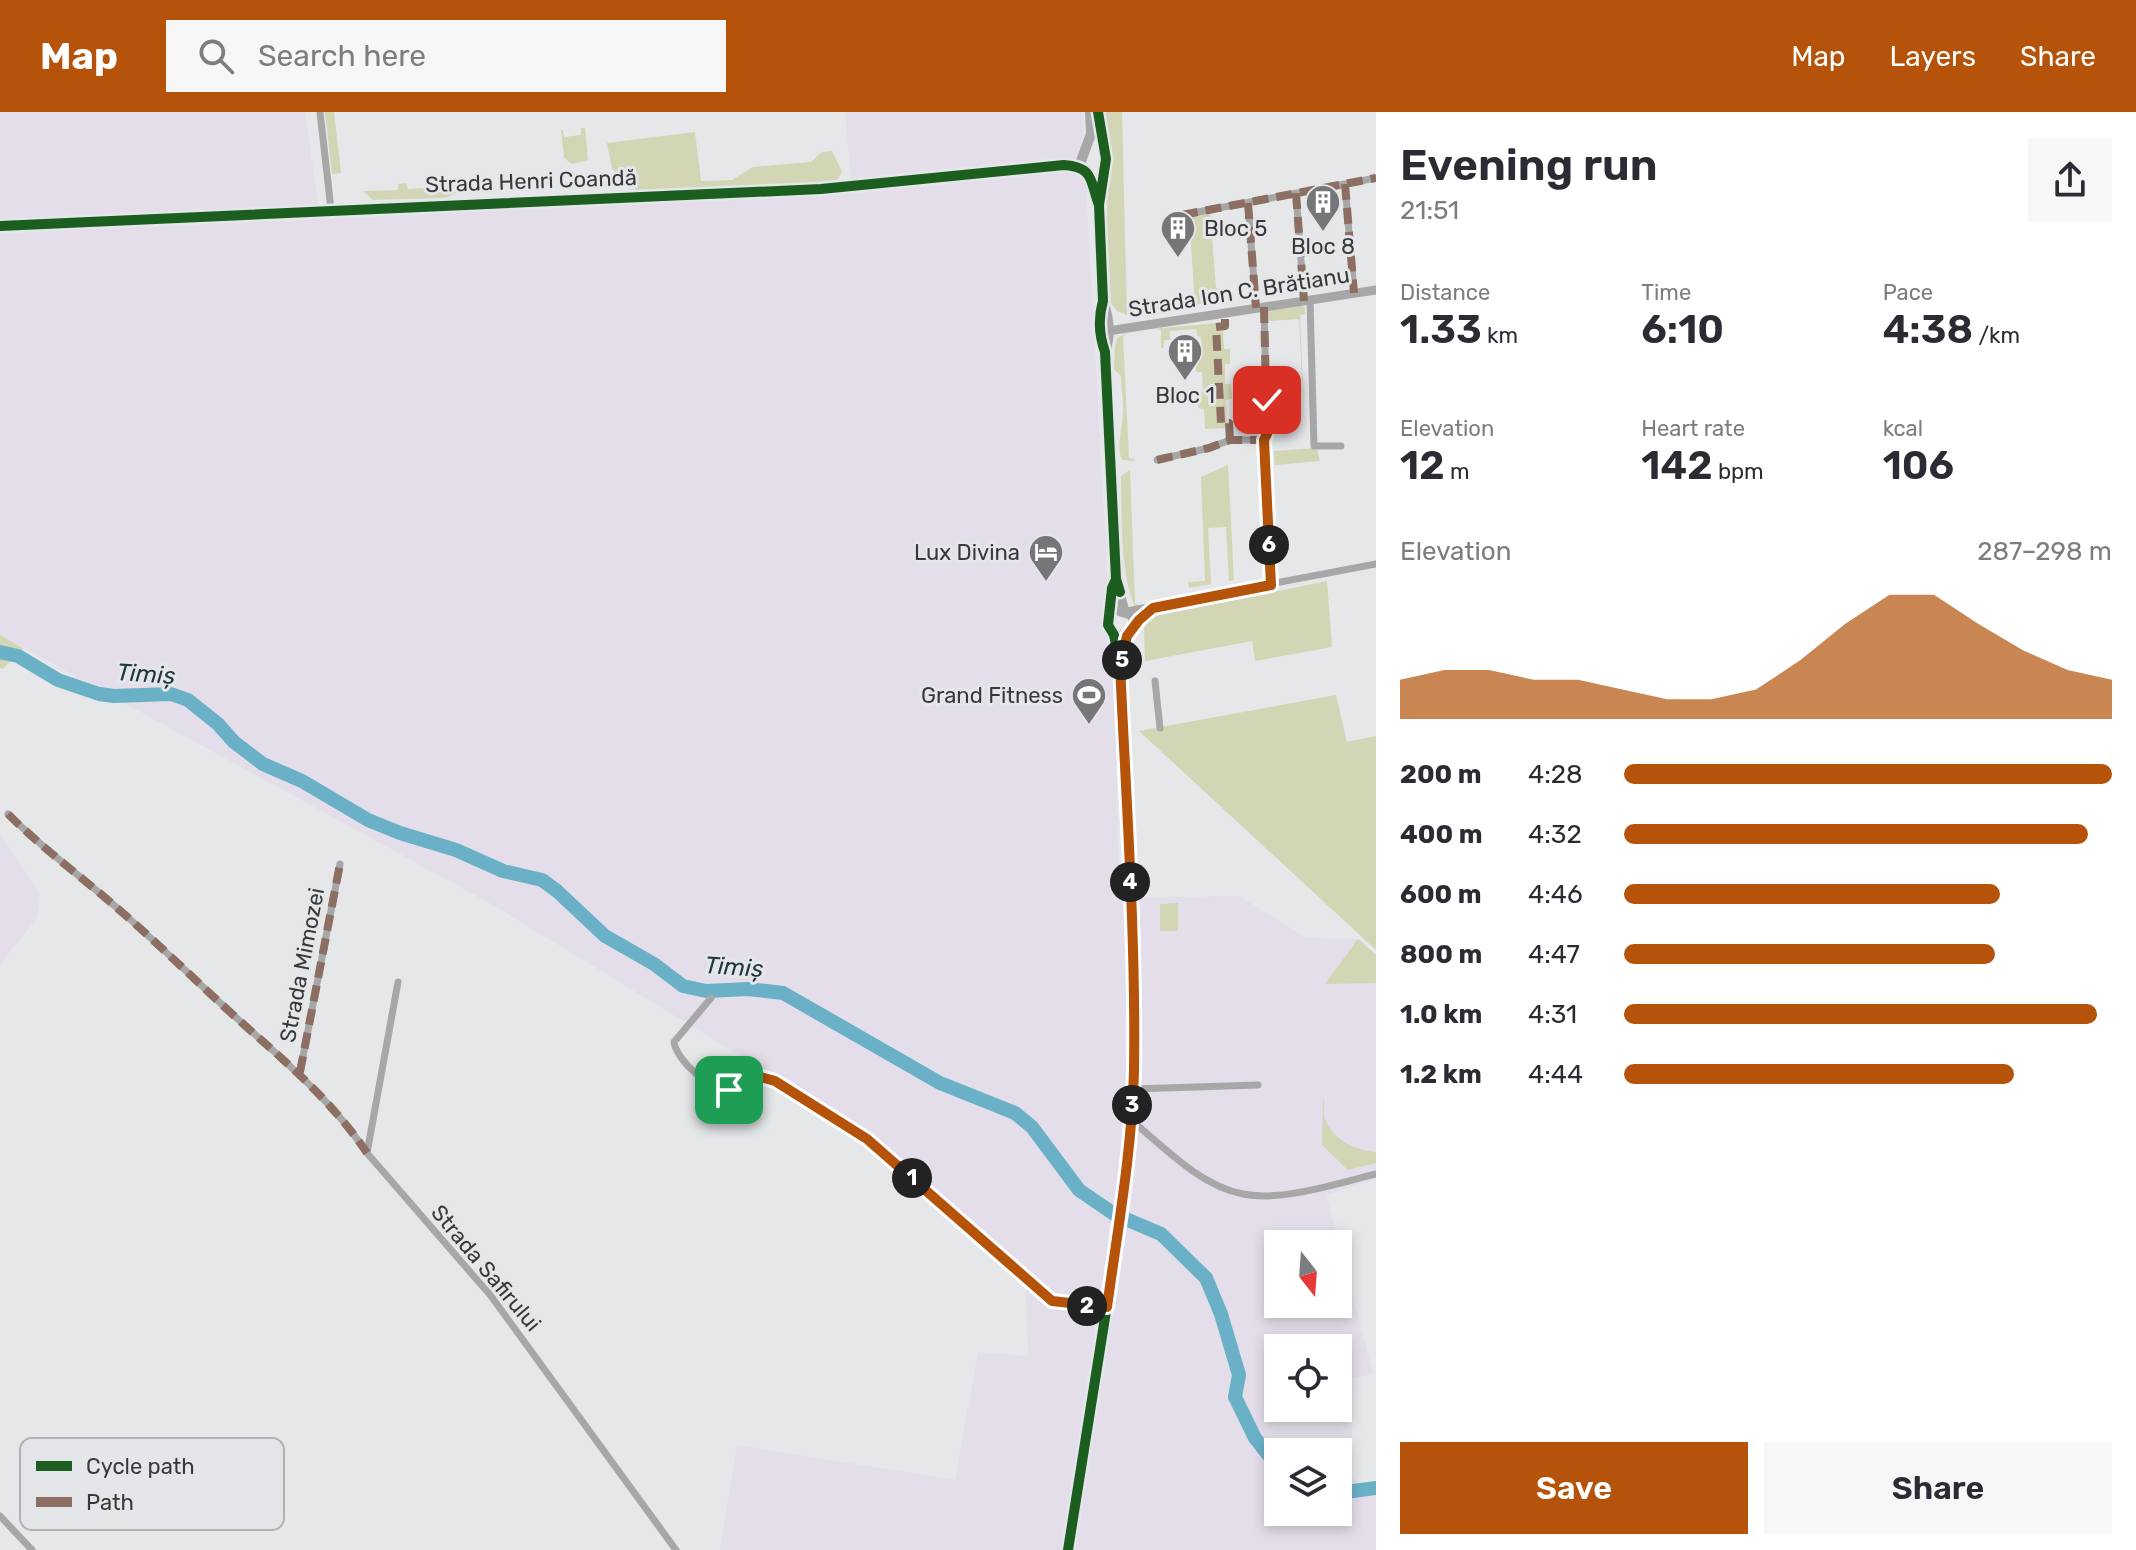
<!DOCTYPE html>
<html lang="en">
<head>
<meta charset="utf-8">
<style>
  body { margin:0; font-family:Rubik,sans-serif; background:#f7f7f7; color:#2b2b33; height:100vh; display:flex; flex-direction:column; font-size:30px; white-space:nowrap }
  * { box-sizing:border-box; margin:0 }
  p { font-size:26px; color:#7c7c81 }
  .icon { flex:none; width:44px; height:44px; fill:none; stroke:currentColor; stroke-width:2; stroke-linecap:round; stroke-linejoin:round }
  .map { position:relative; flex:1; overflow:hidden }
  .side { display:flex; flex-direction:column; background:#fff; width:760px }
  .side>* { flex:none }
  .needle { width:52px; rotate:163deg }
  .buttons { position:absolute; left:1264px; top:1118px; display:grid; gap:16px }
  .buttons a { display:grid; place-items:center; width:88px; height:88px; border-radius:0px; background:#fff; box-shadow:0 4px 12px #0003; font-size:40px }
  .pin { position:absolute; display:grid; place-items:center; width:68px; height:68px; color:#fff; margin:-34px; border-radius:16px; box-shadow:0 4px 12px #0006 }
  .km { position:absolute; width:40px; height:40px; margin:-20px; border-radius:50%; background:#222; color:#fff; font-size:22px; line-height:40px; text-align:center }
  .round { display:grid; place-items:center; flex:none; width:84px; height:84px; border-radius:0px; background:#f7f7f7 }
  .head { display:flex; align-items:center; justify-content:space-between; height:136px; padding:0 24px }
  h1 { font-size:44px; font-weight:600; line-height:60px }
  .metrics { display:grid; grid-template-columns:repeat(3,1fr); gap:12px; height:136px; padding:8px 24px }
  .metrics div { display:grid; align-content:center }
  .metrics b { font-size:40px; font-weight:600 }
  .metrics small { font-size:22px; font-weight:400 }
  .metrics p { font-size:22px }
  .chart { height:224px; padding:16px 24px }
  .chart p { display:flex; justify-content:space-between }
  .chart svg { width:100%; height:144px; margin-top:8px; fill:#b45309; opacity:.7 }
  .cta { display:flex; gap:16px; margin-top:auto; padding:16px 24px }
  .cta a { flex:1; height:92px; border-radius:0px; background:#b45309; color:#fff; font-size:32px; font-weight:600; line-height:92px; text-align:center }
  .cta a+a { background:#f7f7f7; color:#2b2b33 }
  ul { padding:0 24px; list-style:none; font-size:26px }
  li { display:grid; grid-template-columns:128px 96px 1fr; align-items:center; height:60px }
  li i { height:20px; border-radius:10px; background:#b45309 }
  header { display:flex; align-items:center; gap:48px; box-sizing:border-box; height:112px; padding:0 40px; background:#b45309; color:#fff }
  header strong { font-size:38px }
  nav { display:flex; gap:44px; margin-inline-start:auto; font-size:28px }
  .search { width:560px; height:72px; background:#f7f7f7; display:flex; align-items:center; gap:20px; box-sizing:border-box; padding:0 28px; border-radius:0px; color:#7c7c81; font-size:30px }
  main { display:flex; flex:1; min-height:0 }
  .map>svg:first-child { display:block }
  .industrial { fill:#e4deea; fill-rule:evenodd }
  .green { fill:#d2d6b5 }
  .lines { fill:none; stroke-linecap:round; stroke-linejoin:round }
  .river { stroke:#6ab1c8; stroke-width:14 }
  .minor { stroke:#a8a7a8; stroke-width:7 }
  .tertiary { stroke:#a8a7a8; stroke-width:9 }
  .secondary { stroke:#a7a7a8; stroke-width:10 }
  .quiet { stroke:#8d6e63; stroke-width:8; stroke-dasharray:16 8; stroke-linecap:butt }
  .cycleway-casing { stroke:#e4e6ea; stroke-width:15 }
  .cycleway { stroke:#1b5e20; stroke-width:10 }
  .route-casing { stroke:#fff; stroke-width:16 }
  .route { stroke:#b45309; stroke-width:10 }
  .labels { text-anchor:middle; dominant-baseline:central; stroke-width:6; stroke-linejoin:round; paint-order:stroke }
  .street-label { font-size:22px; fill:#38393a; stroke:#e4e6ea }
  .poi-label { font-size:22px; fill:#38393a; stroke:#e4e6ea }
  .water-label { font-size:24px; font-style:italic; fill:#20373f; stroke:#e4e6ea }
  .key { fill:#e4e6ea; stroke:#b0b2b5; stroke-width:2 }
  .key-label { font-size:22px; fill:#38393a }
</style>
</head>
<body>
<header>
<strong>Map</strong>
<div class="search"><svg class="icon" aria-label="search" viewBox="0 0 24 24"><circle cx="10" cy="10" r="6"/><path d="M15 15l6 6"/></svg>Search here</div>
<nav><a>Map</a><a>Layers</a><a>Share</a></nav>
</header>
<main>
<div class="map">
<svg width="1376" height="1438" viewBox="0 0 1376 1438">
  <rect width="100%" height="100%" fill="#e5e7e9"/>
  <path class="industrial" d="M0,0H305L319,98L851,69L845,0H1082L1116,622L1119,786L1239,784L1307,826L1358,827L1376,843V1066L1326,1083L1373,1262L1354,1266L1350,1364L1376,1386V1438H720L737,1333L955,1368L978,1240L1028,1244L1025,1157L872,1024L493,793L0,523ZM1278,1132H1338V1192H1278ZM1278,1236H1338V1296H1278ZM1278,1340H1338V1400H1278Z
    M0,723L40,781L38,805L0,852Z"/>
  <path class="green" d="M325,0H334L341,61L332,62Z
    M1103,0H1122L1127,203L1117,199L1111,191L1107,117V35Z
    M581,16H585L588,48L572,52L564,46L561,18H563L564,25L581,23Z
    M695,20L701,69L732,68L753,55L811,50L822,40L832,39L842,60L836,70L639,80L634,78L636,76L612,57L607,31Z
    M462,65C464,78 455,83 444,86L373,88L363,79L398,78V72L406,71L408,77L451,74L450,67Z
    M1210,100L1216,176L1221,177L1222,189L1156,198L1158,195L1195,193L1189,102Z
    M1301,194L1305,195V202L1300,203L1305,327L1299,207L1269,209L1268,199Z
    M1227,210V217H1223L1224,237H1230V252H1225V272H1231L1232,287L1226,288L1227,316L1205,317L1204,297L1198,296L1197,281L1203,280L1202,260H1196V245L1202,244L1201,225L1197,224V217L1170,219V228H1164V236H1161V218L1153,217Z
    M1130,220L1123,224L1129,346L1134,347L1135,349L1122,348C1116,333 1122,319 1123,304C1124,291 1121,277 1121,264L1114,257L1115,233L1118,225Z
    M1317,336L1320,349L1275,353L1274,339Z
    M1228,353L1234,468L1229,469L1226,415L1208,416L1211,472L1189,476L1188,470L1205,469L1201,365Z
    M1130,358L1135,492L1140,493L1135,495C1120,460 1122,410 1121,364Z
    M1327,469L1332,535L1255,549L1252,529L1145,549L1144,516L1151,505Z
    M0,523L23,536L3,557L0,556Z
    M1336,583L1347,630L1376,624V838L1139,619Z
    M1178,791V819H1160V792Z
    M1358,827L1376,843V871L1325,872Z
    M1323,985C1325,992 1323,997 1324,1003C1329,1026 1355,1039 1376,1040V1051L1348,1058L1322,1033Z"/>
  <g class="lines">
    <path class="river" d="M0,540L18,544L58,568L99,582L114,584L171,582L188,588L218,612L234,630L263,652L302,669L368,708L400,721L456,738L503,759L542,768L557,779L605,824L654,852L683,874L706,879L748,877L783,881L940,971L1015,1001L1032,1015L1079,1078L1114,1102L1161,1122L1206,1166L1221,1202L1239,1263L1235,1285L1255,1326L1278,1355
      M1338,1381L1376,1376"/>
    <path class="minor" d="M320,0L331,97
      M1345,72L1354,181
      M1296,81L1304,189
      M1248,91L1256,196
      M1182,103L1376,66
      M0,114L821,77L1064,53L1082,56
      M1310,188L1314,334H1341
      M1264,195L1267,322L1264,328L1271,473
      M1157,348L1209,336L1230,328H1264
      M1127,499L1376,452
      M1135,513L1153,496
      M1155,569L1160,616
      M8,702C44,738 86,768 124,802C164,837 201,874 241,910C287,951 332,989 367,1041
      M398,870L367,1041L491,1184L676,1438
      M711,886L674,930C677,950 713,981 732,976L742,963L746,961L751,960L775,969L867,1027L1052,1189L1107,1195
      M300,960L340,752
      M1133,977L1258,973
      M1131,1008C1164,1035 1200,1074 1243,1082C1281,1090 1338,1071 1376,1062
      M0,1404L32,1438"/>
    <path class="tertiary" d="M1108,219L1376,178"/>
    <path class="secondary" d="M1090,0L1091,22L1081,49L1082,56L1088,61L1098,91
      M1098,0L1106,47L1099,93L1103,189C1098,206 1099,223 1105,240L1116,467L1124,498
      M1103,189C1109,205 1111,223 1105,240
      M1114,523L1127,524L1135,516L1132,503L1119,499
      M1120,552L1127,524
      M1068,1438L1125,1080L1133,977V858L1123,612L1120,552L1114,523L1108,513L1112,476L1116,467"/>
    <path class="quiet" d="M1345,72L1354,181
      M1296,81L1304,189
      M1248,91L1256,196
      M1182,103L1376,66
      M1264,195L1267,322L1264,328L1271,473
      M1225,207V214L1216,215L1221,311H1229L1230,328
      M1157,348L1209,336L1230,328H1264
      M8,702C44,738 86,768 124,802C164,837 201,874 241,910C287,951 332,989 367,1041
      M300,960L340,752"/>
    <g class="cycleway-casing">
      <path id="cycleway" d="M1098,0L1106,47L1099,93L1103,189C1098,206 1099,223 1105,240L1116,467L1120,480
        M0,114L821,77L1064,53C1094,55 1090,69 1099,93
        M1068,1438L1125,1080L1133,977V858L1123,612L1120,552L1114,523L1108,513L1112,476L1116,467"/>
    </g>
    <use href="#cycleway" class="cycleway"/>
  </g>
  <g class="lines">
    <g class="route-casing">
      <path id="route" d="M729,978L746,961L775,969L867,1027L1052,1189L1107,1195C1118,1116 1132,1038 1134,959C1136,823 1126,687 1120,552L1127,524L1139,508L1153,496L1271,473L1264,328L1267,322V288"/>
    </g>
    <use href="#route" class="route"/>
  </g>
  <defs>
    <g id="building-pin" transform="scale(1.8)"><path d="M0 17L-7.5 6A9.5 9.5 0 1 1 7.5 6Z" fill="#757677" stroke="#e4e6ea"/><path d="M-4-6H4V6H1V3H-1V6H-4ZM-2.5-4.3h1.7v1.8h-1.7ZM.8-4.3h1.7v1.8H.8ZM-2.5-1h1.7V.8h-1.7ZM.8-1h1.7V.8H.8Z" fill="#fff"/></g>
    <g id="hotel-pin" transform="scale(1.8)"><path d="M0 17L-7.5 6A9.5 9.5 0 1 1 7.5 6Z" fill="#757677" stroke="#e4e6ea"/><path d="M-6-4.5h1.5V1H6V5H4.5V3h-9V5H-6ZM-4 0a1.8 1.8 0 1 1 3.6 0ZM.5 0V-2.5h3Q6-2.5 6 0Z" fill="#fff"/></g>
    <g id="stadium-pin" transform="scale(1.8)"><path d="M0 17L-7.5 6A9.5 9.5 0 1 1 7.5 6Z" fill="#757677" stroke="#e4e6ea"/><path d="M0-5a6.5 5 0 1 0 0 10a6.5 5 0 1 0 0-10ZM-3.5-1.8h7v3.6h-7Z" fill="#fff"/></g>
  </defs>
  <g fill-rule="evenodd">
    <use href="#building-pin" x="1323" y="90"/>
    <use href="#building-pin" x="1178" y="116"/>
    <use href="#building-pin" x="1185" y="239"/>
    <use href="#hotel-pin" x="1046" y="440"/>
    <use href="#stadium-pin" x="1089" y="583"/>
  </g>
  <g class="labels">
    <g class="street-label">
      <text transform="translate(531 69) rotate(-2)">Strada Henri Coandă</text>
      <text transform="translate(1239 180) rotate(-9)">Strada Ion C. Brătianu</text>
      <text transform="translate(302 853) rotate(-79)">Strada Mimozei</text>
      <text transform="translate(486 1156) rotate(50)">Strada Safirului</text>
    </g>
    <g class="poi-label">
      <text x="1204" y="116" text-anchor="start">Bloc 5</text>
      <text x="1323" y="134">Bloc 8</text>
      <text x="1185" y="283">Bloc 1</text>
      <text x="1020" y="440" text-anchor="end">Lux Divina</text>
      <text x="1063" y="583" text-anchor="end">Grand Fitness</text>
    </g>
    <g class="water-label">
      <text transform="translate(146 562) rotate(4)">Timiș</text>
      <text transform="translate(734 855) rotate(4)">Timiș</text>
    </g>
  </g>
  <rect x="20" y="1326" width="264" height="92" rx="12" class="key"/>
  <rect x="36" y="1349" width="36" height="10" fill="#1b5e20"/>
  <rect x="36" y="1385" width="36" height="10" fill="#8d6e63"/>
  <g class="key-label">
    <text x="86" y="1362">Cycle path</text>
    <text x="86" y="1398">Path</text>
  </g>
</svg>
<div class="buttons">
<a><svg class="needle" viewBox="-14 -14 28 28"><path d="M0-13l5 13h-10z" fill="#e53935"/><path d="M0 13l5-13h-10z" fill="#7c7c81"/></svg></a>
<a><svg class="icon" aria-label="locate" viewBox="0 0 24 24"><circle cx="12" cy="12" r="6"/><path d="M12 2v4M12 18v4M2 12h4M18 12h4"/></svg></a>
<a><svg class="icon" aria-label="layers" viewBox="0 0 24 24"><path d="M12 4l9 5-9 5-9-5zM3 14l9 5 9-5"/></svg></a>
</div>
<div class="pin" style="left:729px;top:978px;background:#1e9e55"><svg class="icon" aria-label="arrive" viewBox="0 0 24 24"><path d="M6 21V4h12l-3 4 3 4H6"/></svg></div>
<div class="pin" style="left:1267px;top:288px;background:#d93025"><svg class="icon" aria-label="check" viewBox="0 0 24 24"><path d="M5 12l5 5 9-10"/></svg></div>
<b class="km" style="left:912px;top:1066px">1</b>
<b class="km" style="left:1087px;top:1194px">2</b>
<b class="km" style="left:1132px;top:993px">3</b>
<b class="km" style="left:1130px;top:770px">4</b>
<b class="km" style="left:1122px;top:548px">5</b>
<b class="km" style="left:1269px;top:433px">6</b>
</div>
<section class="side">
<div class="head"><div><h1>Evening run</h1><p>21:51</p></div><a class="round"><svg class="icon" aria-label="share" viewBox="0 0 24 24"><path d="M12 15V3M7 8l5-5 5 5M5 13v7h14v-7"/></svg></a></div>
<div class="metrics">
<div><p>Distance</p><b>1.33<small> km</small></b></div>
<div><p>Time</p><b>6:10</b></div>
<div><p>Pace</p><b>4:38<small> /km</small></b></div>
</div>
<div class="metrics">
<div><p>Elevation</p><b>12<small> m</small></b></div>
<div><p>Heart rate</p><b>142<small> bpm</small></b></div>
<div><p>kcal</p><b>106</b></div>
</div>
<div class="chart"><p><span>Elevation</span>287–298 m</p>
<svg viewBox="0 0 160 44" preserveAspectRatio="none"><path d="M0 44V32L10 29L20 29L30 32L40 32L50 35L60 38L70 38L80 35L90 26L100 15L110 6L120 6L130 15L140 23L150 29L160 32V44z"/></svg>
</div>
<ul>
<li><b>200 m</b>4:28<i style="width:100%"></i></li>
<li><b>400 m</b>4:32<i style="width:95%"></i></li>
<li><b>600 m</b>4:46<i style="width:77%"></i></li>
<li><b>800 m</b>4:47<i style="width:76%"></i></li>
<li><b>1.0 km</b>4:31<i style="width:97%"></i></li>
<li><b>1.2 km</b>4:44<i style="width:80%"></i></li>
</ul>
<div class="cta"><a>Save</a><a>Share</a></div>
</section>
</main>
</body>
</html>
